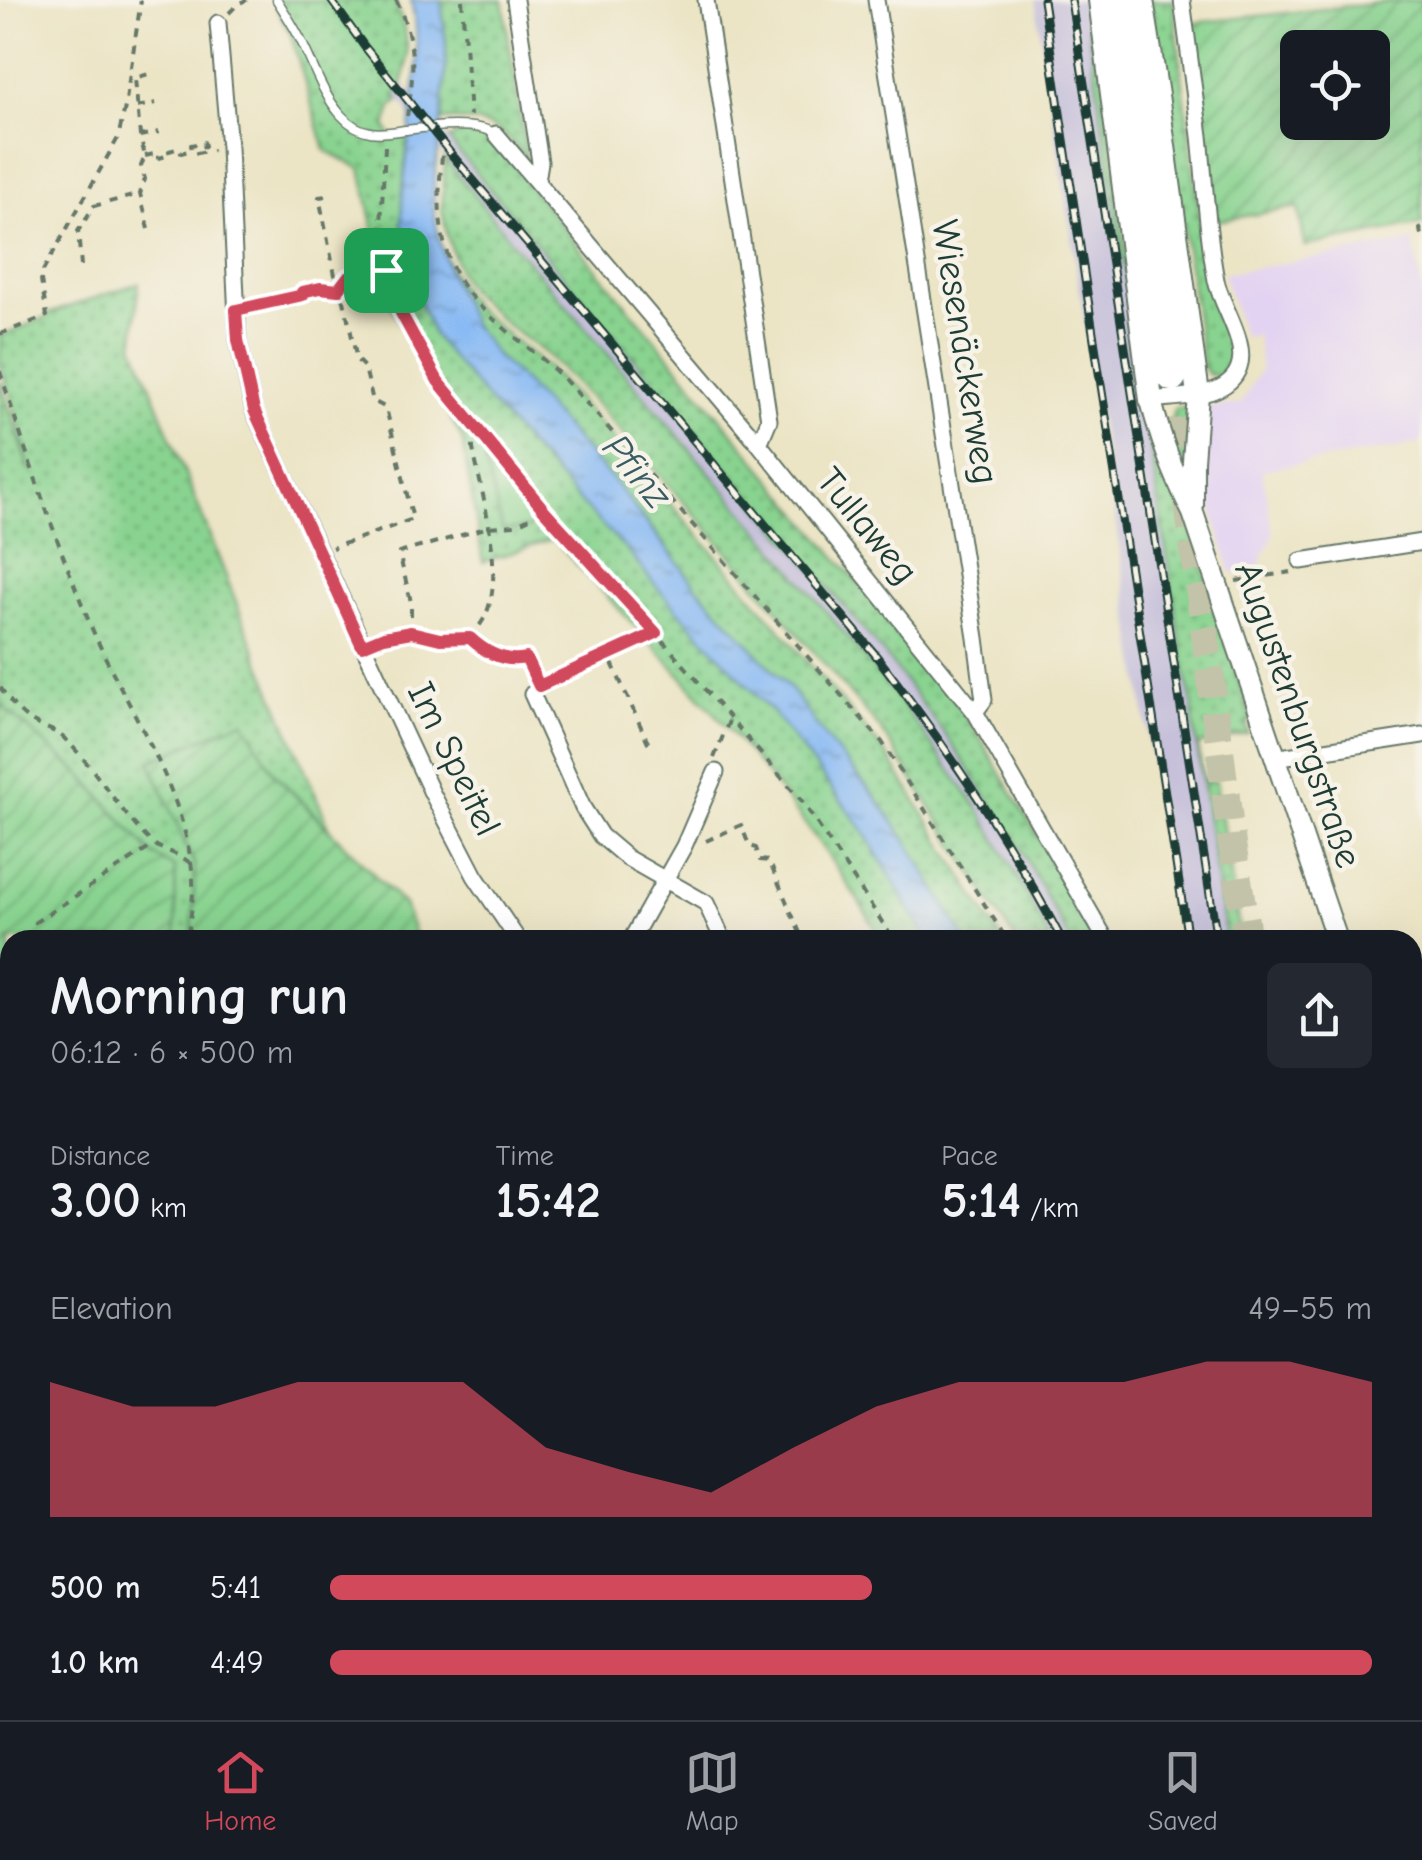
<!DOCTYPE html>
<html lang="en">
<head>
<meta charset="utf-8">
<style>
  body { margin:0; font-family:"Comic Neue",sans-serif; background:#242831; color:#f1f3f6; height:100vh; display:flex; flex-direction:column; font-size:38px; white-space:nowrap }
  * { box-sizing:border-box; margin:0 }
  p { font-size:32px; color:#9ea1a6 }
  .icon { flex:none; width:55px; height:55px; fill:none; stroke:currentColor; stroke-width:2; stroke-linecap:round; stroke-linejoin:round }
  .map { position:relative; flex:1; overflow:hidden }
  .details { position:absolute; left:0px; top:930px; width:1422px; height:790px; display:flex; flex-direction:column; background:#171b24; border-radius:30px 30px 0 0; box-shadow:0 10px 40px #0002 }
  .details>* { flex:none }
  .controls { position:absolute; left:1280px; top:30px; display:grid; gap:20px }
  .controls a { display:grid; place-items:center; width:110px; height:110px; border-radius:15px; background:#171b24; box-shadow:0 10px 40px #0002; font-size:50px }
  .pin { position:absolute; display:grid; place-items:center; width:85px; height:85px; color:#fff; margin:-42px; border-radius:20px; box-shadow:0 5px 15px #0006 }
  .round { display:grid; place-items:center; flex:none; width:105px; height:105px; border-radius:15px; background:#242831 }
  .overview { display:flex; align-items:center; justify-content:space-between; height:170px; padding:0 50px }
  h1 { font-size:55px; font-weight:800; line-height:75px }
  .stats { display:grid; grid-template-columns:repeat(3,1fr); gap:15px; height:170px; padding:10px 50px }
  .stats div { display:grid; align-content:center }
  .stats b { font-size:50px; font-weight:800 }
  .stats small { font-size:28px; font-weight:400 }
  .stats p { font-size:28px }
  .chart { height:280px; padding:20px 50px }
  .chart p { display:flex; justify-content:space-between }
  .chart svg { width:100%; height:180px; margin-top:10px; fill:#d1495b; opacity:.7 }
  ul { padding:0 50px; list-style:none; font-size:32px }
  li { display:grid; grid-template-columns:160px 120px 1fr; align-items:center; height:75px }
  li i { height:25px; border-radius:12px; background:#d1495b }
  .tabs { display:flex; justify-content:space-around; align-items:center; height:140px; border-top:2px solid #363941; background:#171b24; font-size:28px; color:#9ea1a6 }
  .tabs a { display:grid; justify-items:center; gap:5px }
  .tabs .current { color:#d1495b }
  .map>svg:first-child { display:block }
  .built { fill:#e3d3f2 }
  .railway { fill:#c6c0da }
  .grass { fill:url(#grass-dots); stroke:#548862; stroke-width:2.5 }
  .park { fill:#89d390; stroke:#548862; stroke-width:2.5 }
  .garden { fill:url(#garden-furrows); stroke:#548862; stroke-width:2.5; fill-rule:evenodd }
  .water { fill:url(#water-ripples); stroke:#537b94; stroke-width:2.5 }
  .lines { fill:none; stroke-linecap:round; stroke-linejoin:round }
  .highway-tunnel { stroke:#c2c3a8; stroke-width:28; stroke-dasharray:28 14; stroke-linecap:butt }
  .lane-casing { stroke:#667767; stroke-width:11 }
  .street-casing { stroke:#667767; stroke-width:19 }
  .secondary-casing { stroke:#667767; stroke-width:24 }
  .primary-casing { stroke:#667767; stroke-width:26 }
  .highway-casing { stroke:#667767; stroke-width:31 }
  .path { stroke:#667767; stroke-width:4; stroke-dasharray:8 8; stroke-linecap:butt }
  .lane { stroke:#fff; stroke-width:8 }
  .street { stroke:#fff; stroke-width:15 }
  .secondary { stroke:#fff; stroke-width:20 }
  .primary { stroke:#fff; stroke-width:22 }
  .highway { stroke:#fff; stroke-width:28 }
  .rail-casing { stroke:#1f3d34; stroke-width:9 }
  .rail { stroke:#f7f3e8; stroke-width:5; stroke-dasharray:15; stroke-linecap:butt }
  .path-bridge { stroke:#667767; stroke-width:4; stroke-dasharray:8 8; stroke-linecap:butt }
  .route-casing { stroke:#fff; stroke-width:20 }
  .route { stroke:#d1495b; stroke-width:12 }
  .labels { text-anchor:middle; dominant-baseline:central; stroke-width:9; stroke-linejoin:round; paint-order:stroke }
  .street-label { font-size:38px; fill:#1f3d34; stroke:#f7f3e8 }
  .water-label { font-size:40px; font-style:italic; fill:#395c64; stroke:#f7f3e8 }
</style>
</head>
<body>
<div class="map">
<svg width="1422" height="1720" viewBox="0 0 1422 1720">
  <defs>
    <pattern id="grass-dots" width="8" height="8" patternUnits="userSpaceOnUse" patternTransform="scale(2.5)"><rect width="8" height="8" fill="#89d390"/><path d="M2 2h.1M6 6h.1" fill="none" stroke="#6fac76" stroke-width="1.8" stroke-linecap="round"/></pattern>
    <pattern id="garden-furrows" width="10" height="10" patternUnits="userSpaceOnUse" patternTransform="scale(2.5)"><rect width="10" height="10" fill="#89d390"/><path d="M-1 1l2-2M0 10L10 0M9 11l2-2" fill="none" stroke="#6fac76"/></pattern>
    <pattern id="water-ripples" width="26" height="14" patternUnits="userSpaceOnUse" patternTransform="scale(2.5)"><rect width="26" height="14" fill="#87b9f4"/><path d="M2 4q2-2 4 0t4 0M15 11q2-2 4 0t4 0" fill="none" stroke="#6e98c6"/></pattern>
  </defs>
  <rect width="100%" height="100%" fill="#f7f3e8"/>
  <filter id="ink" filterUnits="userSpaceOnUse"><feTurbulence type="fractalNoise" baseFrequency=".01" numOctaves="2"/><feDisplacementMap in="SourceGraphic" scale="20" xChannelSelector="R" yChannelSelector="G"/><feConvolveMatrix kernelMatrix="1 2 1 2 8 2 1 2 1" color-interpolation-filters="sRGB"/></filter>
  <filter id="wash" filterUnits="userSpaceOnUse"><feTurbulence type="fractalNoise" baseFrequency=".0048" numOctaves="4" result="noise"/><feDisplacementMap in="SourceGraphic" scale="40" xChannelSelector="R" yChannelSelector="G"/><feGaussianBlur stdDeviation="2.25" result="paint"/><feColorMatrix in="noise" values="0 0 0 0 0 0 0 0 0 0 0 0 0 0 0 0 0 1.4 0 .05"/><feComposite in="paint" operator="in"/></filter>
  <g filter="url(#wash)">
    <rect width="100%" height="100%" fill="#ebe4c5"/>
    <path class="built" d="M1413,241L1422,290V443L1262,470L1273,535L1271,536V543L1267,544L1268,551L1262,552L1263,559L1260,560V569L1239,574L1231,572L1201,471L1209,407L1241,404L1261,369L1257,335L1244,337L1223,274Z
      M1102,1710H1242L1243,1720H1101Z"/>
    <path class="railway" d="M1035,0H1084L1088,16L1147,422L1188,687L1193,707L1192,713L1202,792L1226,940H1180Z
      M386,61L476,175L488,186L622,343L883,651L947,737L1014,837L1070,940H1050L1012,867L978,808L895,695L771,544L510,240L377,72Z
      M1283,1710H1344L1345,1720H1285Z"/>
    <path class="grass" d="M272,0H394C409,36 414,61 396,97L399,101L392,107L386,127L392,137L408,136L402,200V223L418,298L433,334L446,351L493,406L582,504L625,548L662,593L775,715L863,829L928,940H882C796,789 671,665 553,539L483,562L462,439L389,301L361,169L325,150L291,35Z
      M441,0H503L527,161C504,126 482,118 442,121L446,45Z
      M1084,0H1093L1146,402L1187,516L1251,720L1246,723L1248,733L1198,745L1203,778L1208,782L1216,781L1241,940H1226L1192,713L1193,707L1188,687L1172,589Z
      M1150,0H1173L1207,281L1215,308L1233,349L1230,367L1218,376L1208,374L1203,367Z
      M462,132L489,137L500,148L588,259L952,696L980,738L1099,940H1070L1014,837L947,737L882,651L457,150L449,139Z
      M445,158L510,240L771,544L895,695L978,808L1012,867L1050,940H1015L882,731L706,527L592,400L545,353L506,324L472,293L461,278L447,236L442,210Z
      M438,238L451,271L462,291L475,308L547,367L575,396L732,573L888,756L1002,940H966L878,800L825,737L792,691L696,586L648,523L523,381L497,357L472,324L449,273Z
      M139,283L134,344L259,660L330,829L275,775L244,721L150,761L195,866L192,940H176L175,868L153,855L80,773L3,708L0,702V381L31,473L14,407L0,363V336L48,317V314Z
      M1187,407L1190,411L1185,464H1181C1175,448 1165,424 1176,408Z
      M0,970L10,973V1252L6,1269L0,1267Z
      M126,1710H363L384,1719L122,1720Z"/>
    <path class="park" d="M487,460L538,520L528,528L503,531L485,462Z"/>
    <path class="garden" d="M1407,0H1422V224L1305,246L1298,207L1216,221L1192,23ZM1298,48H1372V122H1298Z
      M0,702L4,708L79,773L153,855L175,868L176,940H10V973L0,970Z
      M244,721L275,775L404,905L417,940H279L278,936L267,940H192L195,866L150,761Z
      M30,1710H126L122,1720H50Z"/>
    <path class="water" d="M411,0H441L446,45L445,83L434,186V212L439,238L449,273L472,324L498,358L523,381L616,484L696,586L792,691L825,737L878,800L907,841L966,940H928L863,829L775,715L662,593L625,548L582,504L493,406L446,351L433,334L418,298L402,223V200L417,66L416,26Z"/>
  </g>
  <g filter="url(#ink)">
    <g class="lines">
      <path class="highway-tunnel" d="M1172,377L1232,844L1248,940
        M1364,1710L1365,1720"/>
      <g class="lane-casing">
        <path id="lane" d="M277,0C284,11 291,22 297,33C312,60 320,91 341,115C361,137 380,134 405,130C430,127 475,121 496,134
          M532,694L539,685L655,633"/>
      </g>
      <g class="street-casing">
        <path id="street" d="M515,0L540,162L537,181
          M706,0L769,420L759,444
          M876,0L976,638L984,700L975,712
          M218,23L229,147L238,340L254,411L432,793L475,876L518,940
          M496,134L759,444L975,712L1106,940
          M1151,400C1179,396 1228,399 1239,367C1248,342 1221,306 1216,280C1207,233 1205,184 1200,136C1194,91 1188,45 1182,0
          M1301,561L1422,542
          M532,694L583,808L601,836L627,858L706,903L723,940
          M1274,758L1422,735
          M631,940L684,846L716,772
          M1256,1710L1258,1720
          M10,1720L13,1711
          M393,1720L396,1710
          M647,1720L650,1710
          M1023,1720V1710"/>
      </g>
      <g class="secondary-casing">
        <path id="secondary" d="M1151,400C1160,439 1175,477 1193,513L1337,940
          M1193,506V461L1198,394
          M1412,1160L1422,1186"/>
      </g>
      <g class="primary-casing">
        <path id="primary" d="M1100,0L1151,400
          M1142,0L1157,95L1198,394"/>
      </g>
      <g class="highway-casing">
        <path id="highway" d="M1121,0L1172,377"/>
      </g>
      <path class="path" d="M396,0C416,44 415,69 407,116
        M462,0L470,116
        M229,13L239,3L247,0
        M137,107L156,103
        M140,136L159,132
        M444,140C438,185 434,237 458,278C477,311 519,339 548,364C564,378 578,394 592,409L882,742L1007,940
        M385,146L380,245L386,270L414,340L438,381L479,433L544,511L645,622
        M145,156L158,153L159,158L170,155L169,151L180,148L181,153L192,150L191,145L204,142L205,146L197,148V153L213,150
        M326,196L319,197L338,290L344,301L357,360L365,368L373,401L386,408L413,519L332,548
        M1422,228L1420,229L1422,242
        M149,229L140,194L145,179L141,166L145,156L140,136L135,78L152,73
        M81,266L78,231L94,206L140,194
        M338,290L348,277L386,270
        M254,306L303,295L301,292L320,288L338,290
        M0,334L47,316L41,280L43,271L118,138L125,107L141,0
        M0,371C27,457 56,541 90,624C126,709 185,785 193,879C194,899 190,920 187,940
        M1236,581L1291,572
        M411,632V602L399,553L489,527L515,525L544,511
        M470,638C476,630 484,621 487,612C504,569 482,494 473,449V440L479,433
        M376,640L411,632L440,639L470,638C486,653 504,663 526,658L533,673
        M662,640L802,801L894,940
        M612,663L651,749
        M0,687C9,700 18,713 31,721C43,728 56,730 65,739C97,770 118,810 150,841C162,852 176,851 190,863
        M714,758L729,721
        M706,841L741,825L749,845L756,848L760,860L769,861L803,940
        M34,923L154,845
        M0,983L10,985
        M0,1262L10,1265
        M1275,1710L1277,1720
        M1358,1710L1361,1720
        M1095,1720V1710"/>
      <use href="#lane" class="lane"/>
      <use href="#street" class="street"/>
      <use href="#secondary" class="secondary"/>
      <use href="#primary" class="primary"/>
      <use href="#highway" class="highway"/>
      <g class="rail-casing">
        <path id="rail" d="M331,0L364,46L452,155L874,653C945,744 1008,838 1062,940
          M1043,0L1098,366L1188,940
          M1071,0L1217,940
          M1291,1710L1293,1720
          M1334,1710L1336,1720"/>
      </g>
      <use href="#rail" class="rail"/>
      <path class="path-bridge" d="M1283,1710L1303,1720"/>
    </g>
  </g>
  <g class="lines" filter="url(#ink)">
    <g class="route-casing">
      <path id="route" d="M386,270L401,313L438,381L544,510L656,633L539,686L526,658C504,663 486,653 470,638L440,639L411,632L384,637L362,646L254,410L238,340L236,310L303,295L302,292L320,288L338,290L348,277Z"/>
    </g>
    <use href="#route" class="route"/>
  </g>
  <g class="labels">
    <g class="street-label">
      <text transform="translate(965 352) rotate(81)">Wiesenäckerweg</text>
      <text transform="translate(867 526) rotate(51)">Tullaweg</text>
      <text transform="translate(1298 715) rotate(71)">Augustenburgstraße</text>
      <text transform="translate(454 759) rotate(64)">Im Speitel</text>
    </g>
    <g class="water-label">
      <text transform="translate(637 471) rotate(50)">Pfinz</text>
    </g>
  </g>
</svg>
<div class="controls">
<a><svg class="icon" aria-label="locate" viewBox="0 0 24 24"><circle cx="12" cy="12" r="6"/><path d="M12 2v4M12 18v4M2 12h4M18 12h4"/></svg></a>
</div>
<div class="pin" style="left:386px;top:270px;background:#1e9e55"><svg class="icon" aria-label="arrive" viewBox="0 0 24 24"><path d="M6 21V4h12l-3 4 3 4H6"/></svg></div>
<section class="details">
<div class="overview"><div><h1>Morning run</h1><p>06:12 · 6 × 500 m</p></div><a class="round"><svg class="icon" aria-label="share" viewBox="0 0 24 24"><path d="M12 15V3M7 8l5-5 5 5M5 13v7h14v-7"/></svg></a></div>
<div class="stats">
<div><p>Distance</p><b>3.00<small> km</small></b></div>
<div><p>Time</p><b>15:42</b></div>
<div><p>Pace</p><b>5:14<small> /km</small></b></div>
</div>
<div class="chart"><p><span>Elevation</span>49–55 m</p>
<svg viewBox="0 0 160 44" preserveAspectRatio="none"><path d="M0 44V11L10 17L20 17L30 11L40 11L50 11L60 27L70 33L80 38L90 27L100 17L110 11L120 11L130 11L140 6L150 6L160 11V44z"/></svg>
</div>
<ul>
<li><b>500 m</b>5:41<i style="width:52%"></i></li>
<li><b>1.0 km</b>4:49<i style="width:100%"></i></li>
</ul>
</section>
</div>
<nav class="tabs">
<a class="current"><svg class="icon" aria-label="home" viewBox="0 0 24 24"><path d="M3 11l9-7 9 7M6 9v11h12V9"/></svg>Home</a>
<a><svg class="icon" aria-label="map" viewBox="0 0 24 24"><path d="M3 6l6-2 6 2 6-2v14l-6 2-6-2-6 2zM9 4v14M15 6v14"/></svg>Map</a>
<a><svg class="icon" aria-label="saved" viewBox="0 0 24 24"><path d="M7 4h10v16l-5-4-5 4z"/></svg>Saved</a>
</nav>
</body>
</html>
